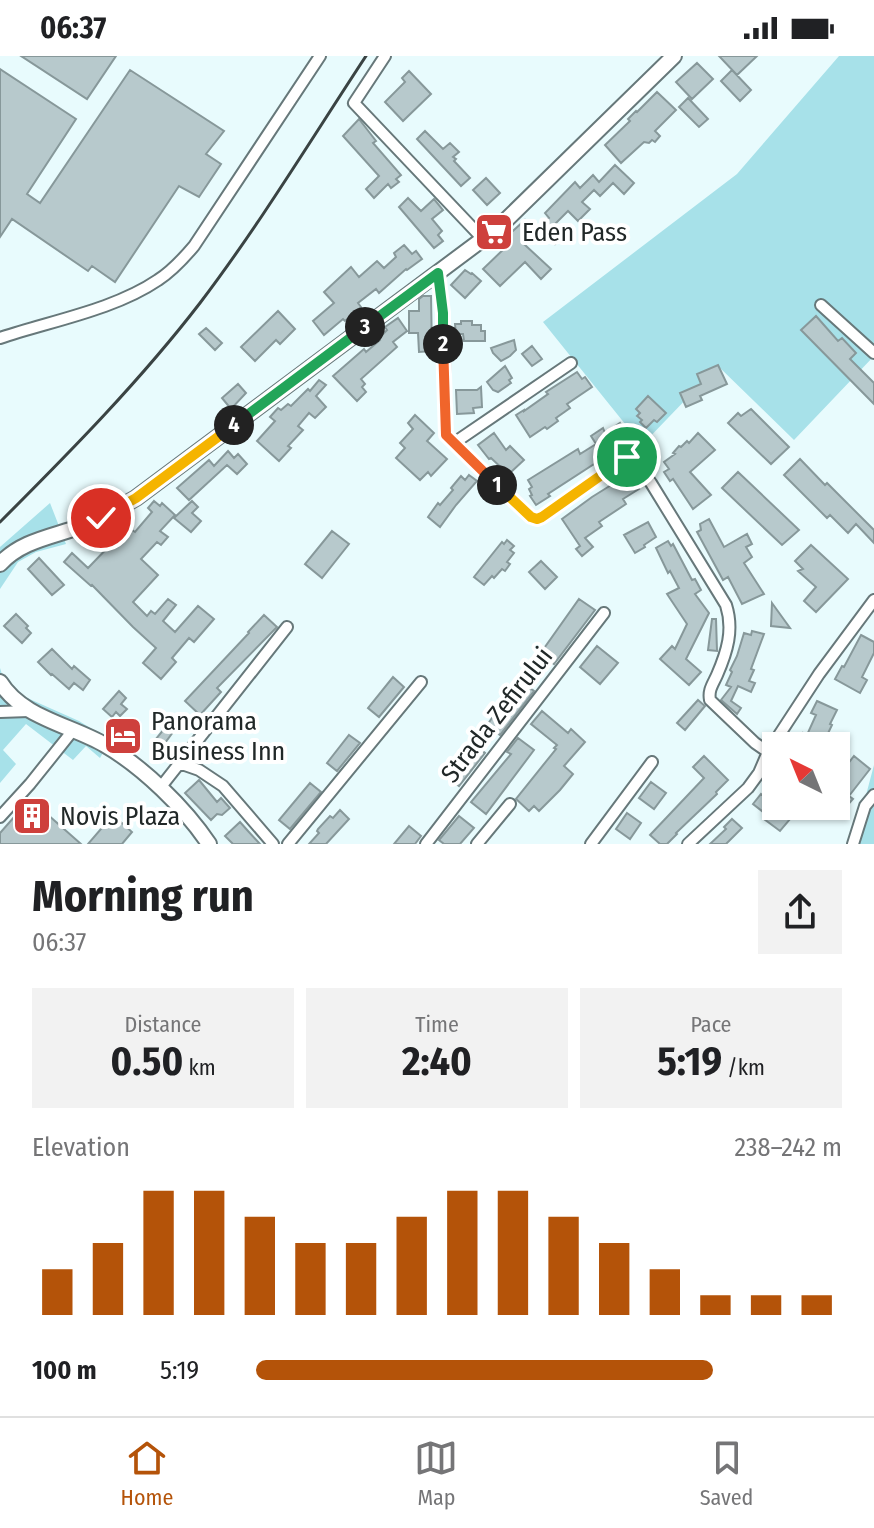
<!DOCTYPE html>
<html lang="en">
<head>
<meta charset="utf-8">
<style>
  body { margin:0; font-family:"Fira Sans Condensed",sans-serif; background:#f2f2f2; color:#202124; height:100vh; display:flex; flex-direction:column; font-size:30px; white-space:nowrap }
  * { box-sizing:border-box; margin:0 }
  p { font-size:26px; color:#757577 }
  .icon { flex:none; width:44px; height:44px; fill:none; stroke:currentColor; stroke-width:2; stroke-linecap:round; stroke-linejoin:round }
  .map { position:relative; height:788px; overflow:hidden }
  .details { display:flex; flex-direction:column; background:#fff; flex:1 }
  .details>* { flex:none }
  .needle { width:52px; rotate:317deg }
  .tools { position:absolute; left:762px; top:676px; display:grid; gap:16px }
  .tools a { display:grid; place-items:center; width:88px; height:88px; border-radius:0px; background:#fff; box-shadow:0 2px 6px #0004; font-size:40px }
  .pin { position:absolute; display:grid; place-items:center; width:68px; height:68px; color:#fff; margin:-34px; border:4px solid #fff; border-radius:50%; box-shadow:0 2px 8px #0007 }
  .km { position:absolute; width:40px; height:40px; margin:-20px; border-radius:50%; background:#222; color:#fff; font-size:22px; line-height:40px; text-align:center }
  .round { display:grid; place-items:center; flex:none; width:84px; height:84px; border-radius:0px; background:#f2f2f2 }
  .head { display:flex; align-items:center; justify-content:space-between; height:136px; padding:0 32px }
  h1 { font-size:44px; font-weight:700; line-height:60px }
  .stats { display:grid; grid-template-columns:repeat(3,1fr); gap:12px; height:136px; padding:8px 32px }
  .stats div { display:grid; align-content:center; border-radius:0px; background:#f2f2f2; text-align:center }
  .stats b { font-size:40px; font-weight:700 }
  .stats small { font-size:22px; font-weight:400 }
  .stats p { font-size:22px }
  .chart { height:224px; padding:16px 32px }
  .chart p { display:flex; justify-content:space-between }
  .chart svg { width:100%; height:144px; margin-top:8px; stroke:#b45309; stroke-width:6 }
  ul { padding:0 32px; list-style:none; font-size:26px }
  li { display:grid; grid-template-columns:128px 96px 1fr; align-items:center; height:60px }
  li i { height:20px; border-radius:10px; background:#b45309 }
  .status { display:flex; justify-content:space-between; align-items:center; height:56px; padding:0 40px; background:#fff; direction:ltr }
  .status svg { height:22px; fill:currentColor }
  .menu { display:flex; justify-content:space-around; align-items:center; height:112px; border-top:2px solid #e0e0e0; background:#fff; font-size:22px; color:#757577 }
  .menu a { display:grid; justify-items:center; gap:4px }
  .menu .active { color:#b45309 }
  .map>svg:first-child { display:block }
  .green { fill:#a7e1e9 }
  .building { fill:#b7c9cc; stroke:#87989a; stroke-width:2 }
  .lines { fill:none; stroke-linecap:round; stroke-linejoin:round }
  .street-casing { stroke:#67787a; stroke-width:14 }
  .secondary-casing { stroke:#67787a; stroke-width:18 }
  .street { stroke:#fff; stroke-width:10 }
  .secondary { stroke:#fff; stroke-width:14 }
  .rail { stroke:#3a4343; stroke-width:3 }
  .split-1-casing { stroke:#fff; stroke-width:16 }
  .split-2-casing { stroke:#fff; stroke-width:16 }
  .split-3-casing { stroke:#fff; stroke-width:16 }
  .split-4-casing { stroke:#fff; stroke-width:16 }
  .split-5-casing { stroke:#fff; stroke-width:16 }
  .split-1 { stroke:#f5b400; stroke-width:10 }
  .split-2 { stroke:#f0652b; stroke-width:10 }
  .split-3 { stroke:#22a559; stroke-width:10 }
  .split-4 { stroke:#22a559; stroke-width:10 }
  .split-5 { stroke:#f5b400; stroke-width:10 }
  .labels { text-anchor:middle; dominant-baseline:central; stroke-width:8; stroke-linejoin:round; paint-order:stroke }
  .poi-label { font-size:26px; fill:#212828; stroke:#fff; text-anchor:start }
  .street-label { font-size:26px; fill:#212828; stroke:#fff }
</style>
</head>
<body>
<div class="status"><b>06:37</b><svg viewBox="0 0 49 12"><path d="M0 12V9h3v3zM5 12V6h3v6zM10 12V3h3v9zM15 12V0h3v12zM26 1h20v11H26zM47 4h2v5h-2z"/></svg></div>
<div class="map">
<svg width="874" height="788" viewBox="0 0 874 788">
  <rect width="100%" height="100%" fill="#e8fbfd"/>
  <path class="green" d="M839,0H874V300L794,384L718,310L642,389L543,266L737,118Z
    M50,447L66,488L36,496L18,506L0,533V491Z
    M0,612L5,628L16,637L79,665L110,684L100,702L86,690L73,704L26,668L3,694L16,708L0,727Z
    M874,709V788H853Z"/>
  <path class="building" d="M21,0H116L87,43Z
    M719,0H757L737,19Z
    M697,7L713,23L692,43L676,26Z
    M0,13L76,63L27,138L40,147L130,14L224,75L206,98L221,108L199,141L179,130L115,226L92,210L88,215L12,163L0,181Z
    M732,14L751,34L740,45L721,25Z
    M409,15L431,38L403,65L385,46L405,26L402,22Z
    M657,36L676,54L655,75L660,80L655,86L652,84L649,87L644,86L621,107L605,89L630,65L628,63L636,55L637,56Z
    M688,42L708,63L699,71L679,51Z
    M359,63L376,85L373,87L401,119L396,123L399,126L391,132L388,128L374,142L366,133L379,120L343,80Z
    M425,75L443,93L450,87L459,96L453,101L456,103L454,105L470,122L461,130L417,83Z
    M615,109L634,127L624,138L613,127L600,140L594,134L582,146L590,153L578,165L568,155L555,168L565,178L555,188L539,171L549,162L545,157L575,126L580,132L593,119L599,126Z
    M486,122L500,137L487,149L473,134Z
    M408,142L421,155L434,143L443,154L432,163L442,175L438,179L443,185L434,192L399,151Z
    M525,164L538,177L525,189L551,213L541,223L525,206L500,230L483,213L508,189L503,184Z
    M404,189L412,198L416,195L422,203L407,214L406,213L379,237L376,233L358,247L361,251L345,265L343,263L324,279L313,265L334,247L324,236L351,211L359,221L377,205L384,212L396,201L394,197Z
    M465,214L471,218L472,217L481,225L465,242L451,229Z
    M423,240H431L432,295L419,296L418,277H409V255H419V243Z
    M278,255L295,273L280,288L276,284L255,305L241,291Z
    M816,260L838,285L842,282L856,297L850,303L874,327V348L801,274Z
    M398,262L407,275L393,286L397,291L361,323L365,328L362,331L366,336L357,345L333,320L364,293L366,296L380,284L379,282L387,274L385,271Z
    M461,265H472V269H481V275H485V285H464L463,278H456L455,268H461Z
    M206,272L222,287L215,294L199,278Z
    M514,284L516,294L510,300L501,305L493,297L491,292Z
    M532,290L542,303L532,310L522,298Z
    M718,309L727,328L700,340L702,344L686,351L680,337L701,328L697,318Z
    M505,310L512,322L509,324L511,327L498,336L493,334L487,326Z
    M577,316L582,323L585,321L592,331L567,348L570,352L556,362L558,365L547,373L545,371L530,381L516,359L524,354V355L548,338L546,336Z
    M319,324L326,329L316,340L326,351L315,362L309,357L298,370L303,374L288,390L291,392L279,405L257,385L275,365L270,361L278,352L281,354L288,348L291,350L308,333L310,335Z
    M238,328L246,337L231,353L222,342Z
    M481,331L482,351L473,352L474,357L457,358L456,334H477Z
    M648,340L666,357L657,366L654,364L646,372L640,366L642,364L637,360L640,357L636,353Z
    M751,353L789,391L771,408L728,367L738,357L741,360Z
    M415,359L434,377L427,385L447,403L431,420L428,416L420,424L396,402L405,392L400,387L413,373L408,367Z
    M620,367L631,384L548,438L550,440L536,449L530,440L532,439L529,433L532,431L528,424L578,393L580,398L596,388L591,380L603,372L605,377Z
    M494,377L506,394L510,390L524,404L510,417H507L491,402L489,403L478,389Z
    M698,377L715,394L690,416L711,439L693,453L673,423L670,425L664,416L669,413L664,406L675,398L673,397L679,390L681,391L687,385L689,387Z
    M228,395L234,402L238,398L247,408L237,418L227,409L189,444L177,432L209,404L214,410Z
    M800,403L825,429L827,427L874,474V487L856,468L848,477L830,459L827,462L784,419Z
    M632,416L638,425L635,426L639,433L623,443L626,448L599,466L602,470L585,482L593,491L582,500L576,493L580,490L562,463L592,441Z
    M738,416L799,474L782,489L722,432Z
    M469,419L477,425L456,449L440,471L428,461L438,447L440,449L453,434L451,432L461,420L465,424Z
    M154,445L160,450L162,447L175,459L160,475L168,481L161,489L157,486L141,503L158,519L133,546L147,560L151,555L155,558L168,543L176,549L163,565L175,576L198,550L214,563L194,586L189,582L172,602L176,606L161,623L143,607L156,592L133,571L92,529L91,530L64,506L72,497L88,512L118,481L122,485L132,474L135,476L152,456L148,452Z
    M192,445L198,451L192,457L201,465L191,476L174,462Z
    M709,463L724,491L747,478L752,488L746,491L752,501L744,507L764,538L742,548L728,521L723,524L697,476L701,474L700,468Z
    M648,466L656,481L644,489L645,491L635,497L624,479Z
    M332,475L349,488L322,522L305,508Z
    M507,484L514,490L510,494L514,497L507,506L510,508L505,515L502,513L494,522L492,520L484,529L474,521L502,486L504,488Z
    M668,485L671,490L673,488L692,524L695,523L701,534L695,538L709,557L686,603L701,616L689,629L660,603L672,590L675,593L687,568L667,538L679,532L670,515L668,517L656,492Z
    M811,489L848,523L816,556L804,545L816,531L798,515L803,513L795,505Z
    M39,502L64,529L52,539L28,513Z
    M541,505L557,521L545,533L529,516Z
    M579,543L595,554L554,608L540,598Z
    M772,547L790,572L771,570Z
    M16,558L28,570L26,572L31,577L22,587L4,570Z
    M264,559L277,571L217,632L221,636L200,659L185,645L249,577L248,576Z
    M712,563H716L717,595L708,594Z
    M752,575L764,578L751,613L754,614L749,625L755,627L751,636L738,630L731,645L741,652L737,658L721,644L731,631L726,629L732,616L730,614L737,600L744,577L751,579Z
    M861,579L874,586V597L862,621L867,624L860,637L835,623L842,610L844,611Z
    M597,590L618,607L600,628L580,611Z
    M52,593L72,613L74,610L90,624L83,634L74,627L69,633L52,618L51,619L38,606Z
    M393,621L404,631L379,661L368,652Z
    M519,624L534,635L500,679L487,669Z
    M119,635L126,642L121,648L127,653L120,660L116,656L112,661L103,653Z
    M698,644L705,650L685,674L677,667Z
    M817,645L837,654L830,668L832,669L822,690H798L803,677L807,679L816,659L811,657Z
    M542,655L568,677L571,673L585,686L564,710L573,718L560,734L539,755L534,750L529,755L516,743L556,693L554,692L557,689L531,668Z
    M172,663L179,668L159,695L151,689Z
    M349,679L360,687L337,715L327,707Z
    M518,682L534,694L486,758L471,746L511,698L507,696Z
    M473,687L485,697L459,730L447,720Z
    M704,700L728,724L716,736L717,738L676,777L677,778L667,788H660L650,779L704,722L693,711Z
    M854,700L870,713L849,740L853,743L844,753L836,746V723Z
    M199,724L217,746L221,742L230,752L222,759L217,758L211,764L185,737Z
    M651,726L666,737L654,753L639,742Z
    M310,727L321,736L290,773L279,764Z
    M761,738L791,762L780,775L764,763L767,759L753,748Z
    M30,743L81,788H0V777Z
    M340,754L349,763L326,788H309L319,777L317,775L318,773L330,760L333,762Z
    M627,757L641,767L630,783L616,773Z
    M113,759L132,776L122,788H88Z
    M459,760L474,772L460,788H444L439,784Z
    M732,763L742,772L726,788H710L726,773L724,771Z
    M240,766L248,775L260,788H233L225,780Z
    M409,770L421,780L415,788H394Z"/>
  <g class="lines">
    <g class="street-casing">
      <path id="street" d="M385,0L354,47L484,184
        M438,217L443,257L446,379L531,461L537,463L542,461L623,403L630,400L633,402L651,427L726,549C734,574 727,596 717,619C713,628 708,634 710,644L755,687L768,696
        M821,249L874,297
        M0,282C50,265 114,254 158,224C172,215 183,203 194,190L320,0
        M454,387L571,307
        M0,656L29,655
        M179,707L199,714L223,730L273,788
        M160,732L287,571
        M0,761L30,728L74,673
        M288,788L421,626
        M426,788L604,557
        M477,788L510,748
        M591,788L652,706
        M688,788L748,732L759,717L768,696L819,618L874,544
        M853,788L865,750L874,739"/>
    </g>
    <g class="secondary-casing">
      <path id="secondary" d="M0,508C21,485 51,481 79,471C99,463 117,453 136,442L499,171L674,0
        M0,626C22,662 71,669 105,689C143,711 185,752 209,788"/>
    </g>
    <use href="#street" class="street"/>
    <use href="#secondary" class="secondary"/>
    <path class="rail" d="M0,466C70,396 140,325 200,247C260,168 312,82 366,0"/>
  </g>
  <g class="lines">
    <g class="split-1-casing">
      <path id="split-1" d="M497,429L531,461L537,463L542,461L627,401"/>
    </g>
    <g class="split-2-casing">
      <path id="split-2" d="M443,288L446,379L497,429"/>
    </g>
    <g class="split-3-casing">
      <path id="split-3" d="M365,271L438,217L443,257V288"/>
    </g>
    <g class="split-4-casing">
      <path id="split-4" d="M234,369L365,271"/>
    </g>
    <g class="split-5-casing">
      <path id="split-5" d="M101,462L136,442L234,369"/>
    </g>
    <use href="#split-1" class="split-1"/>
    <use href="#split-2" class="split-2"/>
    <use href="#split-3" class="split-3"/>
    <use href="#split-4" class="split-4"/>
    <use href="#split-5" class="split-5"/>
  </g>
  <defs>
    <g id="supermarket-square" transform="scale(2)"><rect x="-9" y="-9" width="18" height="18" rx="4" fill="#ce403c" stroke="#fff"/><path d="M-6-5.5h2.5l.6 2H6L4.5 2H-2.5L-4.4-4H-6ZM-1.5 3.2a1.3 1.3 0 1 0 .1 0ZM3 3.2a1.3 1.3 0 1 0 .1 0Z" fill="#fff"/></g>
    <g id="hotel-square" transform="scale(2)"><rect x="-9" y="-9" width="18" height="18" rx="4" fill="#ce403c" stroke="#fff"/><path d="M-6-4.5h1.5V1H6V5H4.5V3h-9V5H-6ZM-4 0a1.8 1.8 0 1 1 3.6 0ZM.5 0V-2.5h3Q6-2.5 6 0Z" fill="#fff"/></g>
    <g id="building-square" transform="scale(2)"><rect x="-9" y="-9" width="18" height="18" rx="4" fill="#ce403c" stroke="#fff"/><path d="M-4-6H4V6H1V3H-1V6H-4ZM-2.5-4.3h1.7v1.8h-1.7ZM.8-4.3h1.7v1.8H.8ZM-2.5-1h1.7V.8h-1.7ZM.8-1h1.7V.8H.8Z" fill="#fff"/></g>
  </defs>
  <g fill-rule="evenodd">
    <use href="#supermarket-square" x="494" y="176"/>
    <use href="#hotel-square" x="123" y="680"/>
    <use href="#building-square" x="32" y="760"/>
  </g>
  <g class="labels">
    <g class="poi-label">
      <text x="522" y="176">Eden Pass</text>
      <text x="151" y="665">Panorama<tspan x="151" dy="30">Business Inn</tspan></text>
      <text x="60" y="760">Novis Plaza</text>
    </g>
    <g class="street-label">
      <text transform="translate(497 659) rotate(-52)">Strada Zefirului</text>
    </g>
  </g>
</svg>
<div class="tools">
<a><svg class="needle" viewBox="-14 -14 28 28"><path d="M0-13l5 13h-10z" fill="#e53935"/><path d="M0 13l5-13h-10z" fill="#757577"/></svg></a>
</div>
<div class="pin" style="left:627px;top:401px;background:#1e9e55"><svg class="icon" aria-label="arrive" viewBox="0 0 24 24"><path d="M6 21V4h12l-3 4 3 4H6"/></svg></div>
<div class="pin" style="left:101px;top:462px;background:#d93025"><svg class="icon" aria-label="check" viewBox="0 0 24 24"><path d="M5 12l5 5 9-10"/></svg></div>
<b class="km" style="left:497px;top:429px">1</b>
<b class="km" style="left:443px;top:288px">2</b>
<b class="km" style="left:365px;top:271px">3</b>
<b class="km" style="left:234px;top:369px">4</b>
</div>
<section class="details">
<div class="head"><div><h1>Morning run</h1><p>06:37</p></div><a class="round"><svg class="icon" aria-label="share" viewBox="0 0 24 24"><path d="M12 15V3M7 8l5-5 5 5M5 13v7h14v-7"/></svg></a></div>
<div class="stats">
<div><p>Distance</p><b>0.50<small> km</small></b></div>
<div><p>Time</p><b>2:40</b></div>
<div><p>Pace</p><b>5:19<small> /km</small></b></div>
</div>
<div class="chart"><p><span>Elevation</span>238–242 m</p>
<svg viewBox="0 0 160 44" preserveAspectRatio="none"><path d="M5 44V30M15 44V22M25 44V6M35 44V6M45 44V14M55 44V22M65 44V22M75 44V14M85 44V6M95 44V6M105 44V14M115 44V22M125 44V30M135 44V38M145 44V38M155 44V38"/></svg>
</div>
<ul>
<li><b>100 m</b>5:19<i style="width:78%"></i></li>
</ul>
</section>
<nav class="menu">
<a class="active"><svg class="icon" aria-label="home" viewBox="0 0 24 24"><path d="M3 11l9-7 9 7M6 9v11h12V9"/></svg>Home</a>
<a><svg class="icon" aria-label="map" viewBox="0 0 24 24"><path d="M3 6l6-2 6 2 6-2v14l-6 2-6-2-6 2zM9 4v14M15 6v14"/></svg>Map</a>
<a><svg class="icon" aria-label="saved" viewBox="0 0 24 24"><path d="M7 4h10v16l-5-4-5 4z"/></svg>Saved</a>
</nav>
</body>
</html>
